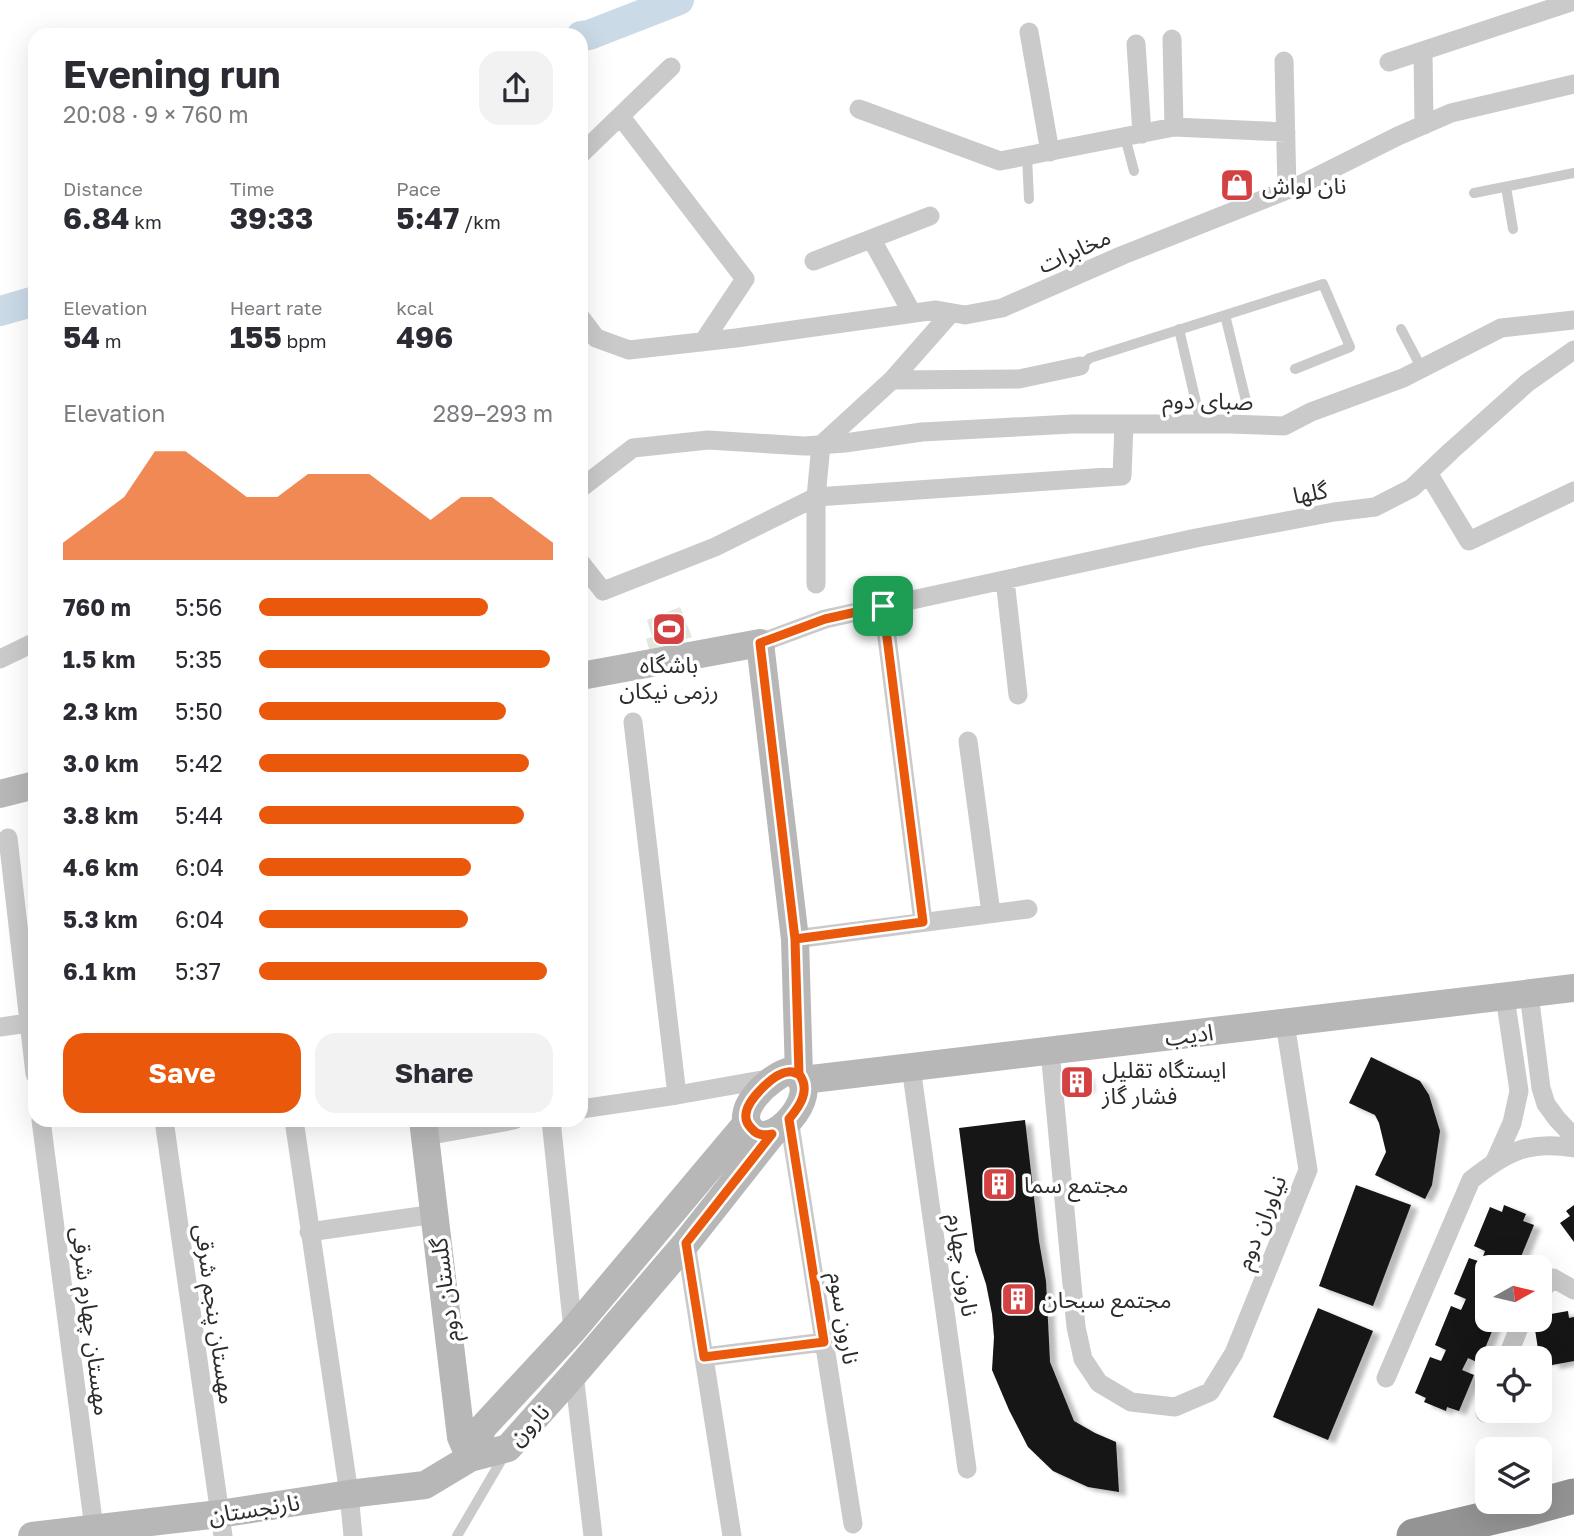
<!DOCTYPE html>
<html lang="en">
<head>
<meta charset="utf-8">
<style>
  body { margin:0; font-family:"Golos Text","Noto Sans Arabic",sans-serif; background:#f2f2f3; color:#2b2b33; height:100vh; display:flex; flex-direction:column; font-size:26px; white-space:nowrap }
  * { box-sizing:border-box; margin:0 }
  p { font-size:23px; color:#7c7c81 }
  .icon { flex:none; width:38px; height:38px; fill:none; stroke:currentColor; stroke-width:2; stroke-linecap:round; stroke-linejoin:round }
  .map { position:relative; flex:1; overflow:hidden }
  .drawer { position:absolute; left:28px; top:28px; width:560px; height:1099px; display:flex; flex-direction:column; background:#fff; border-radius:21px; box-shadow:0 7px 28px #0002 }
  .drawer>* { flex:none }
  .needle { width:46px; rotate:82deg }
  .buttons { position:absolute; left:1475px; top:1255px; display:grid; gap:14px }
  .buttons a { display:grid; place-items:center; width:77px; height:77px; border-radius:14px; background:#fff; box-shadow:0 7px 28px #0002; font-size:35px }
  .pin { position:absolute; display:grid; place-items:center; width:60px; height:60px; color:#fff; margin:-30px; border-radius:14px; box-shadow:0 4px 10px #0006 }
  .round { display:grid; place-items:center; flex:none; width:74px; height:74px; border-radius:21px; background:#f2f2f3 }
  .summary { display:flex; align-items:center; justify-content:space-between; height:119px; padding:0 35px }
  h1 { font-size:38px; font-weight:700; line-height:52px }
  .figures { display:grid; grid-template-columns:repeat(3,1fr); gap:10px; height:119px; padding:7px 35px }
  .figures div { display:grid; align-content:center }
  .figures b { font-size:30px; font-weight:700 }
  .figures small { font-size:19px; font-weight:400 }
  .figures p { font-size:19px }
  .chart { height:196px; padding:14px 35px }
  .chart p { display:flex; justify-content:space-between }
  .chart svg { width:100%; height:126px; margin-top:7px; fill:#ea580c; opacity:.7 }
  .primary-button { display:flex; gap:14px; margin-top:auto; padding:14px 35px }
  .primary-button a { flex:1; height:80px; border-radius:21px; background:#ea580c; color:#fff; font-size:28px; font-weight:700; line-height:80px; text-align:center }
  .primary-button a+a { background:#f2f2f3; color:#2b2b33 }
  ul { padding:0 35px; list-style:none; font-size:23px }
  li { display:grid; grid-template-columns:112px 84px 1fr; align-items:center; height:52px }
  li i { height:18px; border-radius:9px; background:#ea580c }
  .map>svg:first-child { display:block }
  .grass { fill:#e2e9dc }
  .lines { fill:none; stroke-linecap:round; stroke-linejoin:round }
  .river { stroke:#cadae7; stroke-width:30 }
  .building { fill:#141414; filter:url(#shadow) }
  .lane { stroke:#cacaca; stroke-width:10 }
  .street { stroke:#cacaca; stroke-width:19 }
  .secondary { stroke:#b7b7b7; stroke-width:28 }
  .highway { stroke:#949494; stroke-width:35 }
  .route-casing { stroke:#fff; stroke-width:14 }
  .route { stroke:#ea580c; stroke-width:9 }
  .labels { text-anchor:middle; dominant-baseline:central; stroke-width:7; stroke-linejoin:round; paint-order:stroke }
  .poi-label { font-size:23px; fill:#2d2d2d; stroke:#fff; text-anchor:start }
  .street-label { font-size:23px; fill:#2d2d2d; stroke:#fff }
</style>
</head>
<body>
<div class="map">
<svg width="1574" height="1536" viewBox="0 0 1574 1536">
  <defs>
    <filter id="shadow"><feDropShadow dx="7" dy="4" stdDeviation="2" flood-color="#0004"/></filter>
  </defs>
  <rect width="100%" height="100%" fill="#fff"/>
  <path class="grass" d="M680,607L692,637L650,652L646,639L652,637L647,620Z"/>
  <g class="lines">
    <path class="river" d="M581,36L589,35L679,0
      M0,311L35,301"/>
  </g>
  <path class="building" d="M1371,1057L1420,1081L1429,1095L1440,1131L1432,1185L1425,1199L1375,1175L1386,1152L1379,1123L1375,1115L1349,1103Z
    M1086,1074L1088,1088L1068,1091L1066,1077Z
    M1025,1120L1039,1241L1046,1281L1050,1362L1074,1421L1095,1433L1116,1442L1119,1492L1088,1487L1053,1471L1028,1447L1009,1410L992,1370L994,1337L992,1314L986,1284L975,1251L959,1128Z
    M1356,1185L1411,1205L1373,1306L1319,1286Z
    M1504,1205L1526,1214L1523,1221L1534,1225L1518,1264L1507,1259L1503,1267H1488V1307L1482,1319L1495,1324L1479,1363L1468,1358L1462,1370L1474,1375L1459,1411L1447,1407L1446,1411L1424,1402L1426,1398L1415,1393L1430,1357L1441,1361L1446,1350L1435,1345L1451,1306L1461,1310L1466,1299L1454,1294L1469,1258L1481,1262L1485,1251L1474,1246L1490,1207L1502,1212Z
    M1574,1205V1242L1560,1223L1570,1216L1566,1211Z
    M1318,1308L1373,1331L1328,1440L1273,1417Z
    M1568,1311L1569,1318L1574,1317V1361L1552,1365V1360L1540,1362L1534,1323L1546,1321L1545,1315Z"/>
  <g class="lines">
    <path class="lane" d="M1125,137L1134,171
      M1027,156L1029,199
      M1506,187L1513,229
      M1474,193L1574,173
      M1225,315L1247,405
      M1179,329L1201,424
      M1401,329L1422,369
      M1080,366L1090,358L1323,284L1350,347L1295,369
      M457,1536L505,1454"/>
    <path class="street" d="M1029,32L1050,152
      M1172,39L1174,127
      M1136,44L1142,134
      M1423,51L1424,125
      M1284,61L1287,190
      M1389,62L1574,1
      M859,109L1000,161L1174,127L1286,132
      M621,117L745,279L703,342
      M581,154L671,67
      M872,240L912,313
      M814,261L930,216
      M581,318L596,338L629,350L736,338L936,310L965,315L1002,308L1123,255L1300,185L1398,136L1451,113L1574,84
      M892,380L1019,379L1080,366
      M821,445L892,380L951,313
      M1428,473L1469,541L1574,491
      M581,488L633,448L708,440L804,446L845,443L922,432L1072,424H1229L1284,426L1311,412L1403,378L1501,328L1574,320
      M581,563L603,591L715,547L816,497L1122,476L1124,424
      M1005,580L1018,695
      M816,584V497L821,445
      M883,606L923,922
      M760,643L825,619L1196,538L1334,512L1375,507L1412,488L1451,451L1527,383L1574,350
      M0,659L35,642
      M633,722L677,1095
      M968,741L991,913
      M8,838L35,1074
      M795,939L1028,909
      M1529,994L1541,1088L1546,1104L1557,1119L1574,1137
      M0,1027L35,1022
      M1050,1051L1076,1327L1083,1359L1099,1383L1131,1402L1175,1407L1210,1392L1234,1353L1308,1170L1285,1023
      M911,1067L967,1469
      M581,1109L677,1095L773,1078
      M789,1119L853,1524
      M41,1120L95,1536
      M164,1120L223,1536
      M294,1120L349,1494L353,1536
      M551,1120L573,1330
      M426,1136L514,1120
      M1495,1161L1512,1123L1519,1091L1505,997
      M309,1232L435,1214
      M686,1243L732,1536
      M1540,1292L1553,1278L1574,1290
      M704,1357L824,1342
      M1507,1358L1522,1320
      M574,1374L593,1536
      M1386,1378L1471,1180C1506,1152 1529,1140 1574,1148
      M1485,1413L1488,1407"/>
    <path class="secondary" d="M581,676L760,643L795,939L799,1075
      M0,794L35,785
      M791,1071C827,1087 777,1147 755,1133C727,1115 771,1074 791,1071Z
      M803,1080L1574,988
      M747,1123L573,1330L483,1427L470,1458L508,1448L574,1374L686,1243L772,1134
      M32,1536L219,1514L349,1494L425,1485L470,1458L461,1437L423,1120"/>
    <path class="highway" d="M1414,1536L1523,1510L1574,1496"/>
  </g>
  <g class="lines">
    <g class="route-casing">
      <path id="route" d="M883,606L825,619L760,643L795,939L799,1074C811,1090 800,1106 789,1119L824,1342L704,1357L686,1243L772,1134C764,1135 758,1136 752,1129C748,1125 745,1120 746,1114C747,1100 774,1073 788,1072C793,1071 794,1073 799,1074L795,939L923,922L883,606"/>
    </g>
    <use href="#route" class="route"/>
  </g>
  <defs>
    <g id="shop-square" transform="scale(1.75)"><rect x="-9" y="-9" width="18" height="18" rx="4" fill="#d34143" stroke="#fff"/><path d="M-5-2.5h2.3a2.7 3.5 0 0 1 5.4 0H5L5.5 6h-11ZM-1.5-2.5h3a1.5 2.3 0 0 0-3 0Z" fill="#fff"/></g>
    <g id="stadium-square" transform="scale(1.75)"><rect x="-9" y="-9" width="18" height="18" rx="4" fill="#d34143" stroke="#fff"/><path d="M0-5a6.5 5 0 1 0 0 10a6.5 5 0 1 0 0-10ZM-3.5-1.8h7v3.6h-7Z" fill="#fff"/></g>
    <g id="building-square" transform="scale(1.75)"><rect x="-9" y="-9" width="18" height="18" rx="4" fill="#d34143" stroke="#fff"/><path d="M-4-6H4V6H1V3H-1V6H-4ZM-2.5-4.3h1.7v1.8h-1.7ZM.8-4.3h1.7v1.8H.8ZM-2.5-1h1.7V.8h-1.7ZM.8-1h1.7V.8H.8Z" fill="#fff"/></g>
  </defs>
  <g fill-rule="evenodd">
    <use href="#shop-square" x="1237" y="185"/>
    <use href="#stadium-square" x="669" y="629"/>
    <use href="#building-square" x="1077" y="1082"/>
    <use href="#building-square" x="999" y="1184"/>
    <use href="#building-square" x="1018" y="1299"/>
  </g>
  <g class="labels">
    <g class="poi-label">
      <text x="1262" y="185">نان لواش</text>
      <text x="669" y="664" text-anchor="middle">باشگاه<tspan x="669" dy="26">رزمی نیکان</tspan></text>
      <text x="1102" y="1069">ایستگاه تقلیل<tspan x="1102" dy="26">فشار گاز</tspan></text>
      <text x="1024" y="1184">مجتمع سما</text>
      <text x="1042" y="1299">مجتمع سبحان</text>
    </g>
    <g class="street-label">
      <text transform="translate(1074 250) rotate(-24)">مخابرات</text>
      <text transform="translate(1208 400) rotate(1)">صبای دوم</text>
      <text transform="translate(1310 492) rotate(-10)">گلها</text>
      <text transform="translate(1189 1034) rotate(-7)">ادیب</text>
      <text transform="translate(1260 1222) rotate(-68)">نیاوران دوم</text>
      <text transform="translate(964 1265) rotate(82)">نارون چهارم</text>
      <text transform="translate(444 1290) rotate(-97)">گلستان دوم</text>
      <text transform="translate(216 1314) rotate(82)">مهستان پنجم شرقی</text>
      <text transform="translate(845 1318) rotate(81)">نارون سوم</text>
      <text transform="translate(92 1321) rotate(83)">مهستان چهارم شرقی</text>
      <text transform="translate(528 1424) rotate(-46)">نارون</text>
      <text transform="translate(254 1508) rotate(-9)">نارنجستان</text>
    </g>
  </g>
</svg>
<div class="buttons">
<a><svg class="needle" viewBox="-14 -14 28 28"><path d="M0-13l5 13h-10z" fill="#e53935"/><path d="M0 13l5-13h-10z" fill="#7c7c81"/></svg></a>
<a><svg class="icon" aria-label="locate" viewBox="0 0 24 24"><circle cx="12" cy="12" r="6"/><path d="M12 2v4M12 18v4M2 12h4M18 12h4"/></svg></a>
<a><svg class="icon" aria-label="layers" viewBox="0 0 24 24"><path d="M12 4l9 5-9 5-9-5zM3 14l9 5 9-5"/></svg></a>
</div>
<div class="pin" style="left:883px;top:606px;background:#1e9e55"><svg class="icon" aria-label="arrive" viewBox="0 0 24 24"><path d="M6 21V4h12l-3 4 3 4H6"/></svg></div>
<section class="drawer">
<div class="summary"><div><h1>Evening run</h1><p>20:08 · 9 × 760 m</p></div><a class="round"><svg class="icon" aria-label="share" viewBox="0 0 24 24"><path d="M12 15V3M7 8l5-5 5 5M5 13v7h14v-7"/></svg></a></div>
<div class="figures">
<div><p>Distance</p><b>6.84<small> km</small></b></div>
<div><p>Time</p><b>39:33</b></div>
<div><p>Pace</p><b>5:47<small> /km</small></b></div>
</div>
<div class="figures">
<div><p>Elevation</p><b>54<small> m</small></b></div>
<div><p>Heart rate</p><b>155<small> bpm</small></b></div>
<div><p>kcal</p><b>496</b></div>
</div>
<div class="chart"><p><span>Elevation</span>289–293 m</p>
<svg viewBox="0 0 160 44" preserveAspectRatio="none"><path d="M0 44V38L10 30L20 22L30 6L40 6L50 14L60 22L70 22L80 14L90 14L100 14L110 22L120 30L130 22L140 22L150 30L160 38V44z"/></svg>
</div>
<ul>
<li><b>760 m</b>5:56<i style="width:78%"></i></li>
<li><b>1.5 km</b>5:35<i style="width:99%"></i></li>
<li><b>2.3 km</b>5:50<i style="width:84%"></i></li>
<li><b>3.0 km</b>5:42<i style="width:92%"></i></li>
<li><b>3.8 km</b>5:44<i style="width:90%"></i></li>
<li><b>4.6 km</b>6:04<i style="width:72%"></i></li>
<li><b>5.3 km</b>6:04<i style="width:71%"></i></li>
<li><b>6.1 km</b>5:37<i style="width:98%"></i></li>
</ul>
<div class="primary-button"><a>Save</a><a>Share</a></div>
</section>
</div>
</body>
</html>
